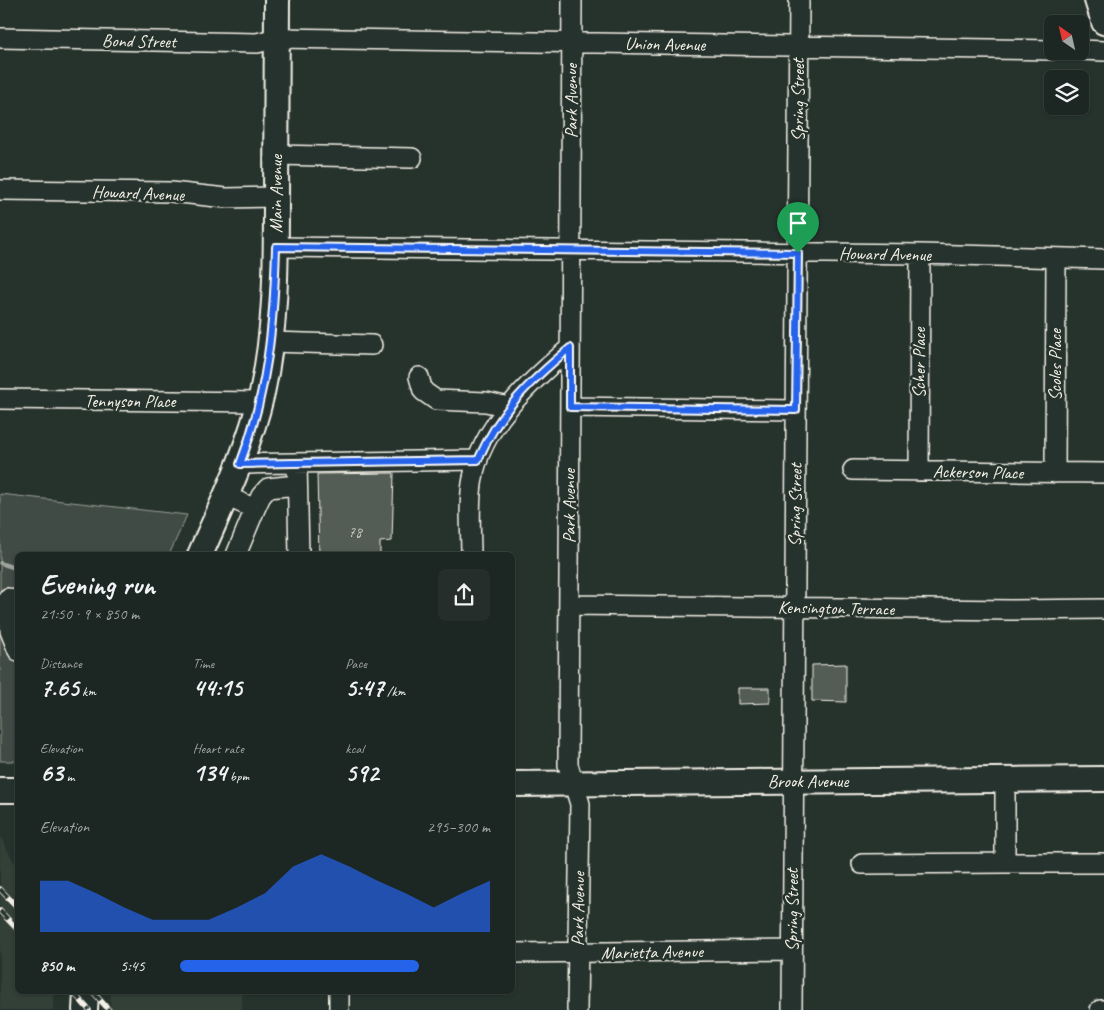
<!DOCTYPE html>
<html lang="en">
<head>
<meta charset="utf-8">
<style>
  body { margin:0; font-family:Caveat,sans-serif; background:#252e2a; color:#f1f3f6; height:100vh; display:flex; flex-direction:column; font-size:19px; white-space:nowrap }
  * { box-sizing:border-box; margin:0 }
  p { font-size:16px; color:#a0a5a5 }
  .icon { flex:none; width:28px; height:28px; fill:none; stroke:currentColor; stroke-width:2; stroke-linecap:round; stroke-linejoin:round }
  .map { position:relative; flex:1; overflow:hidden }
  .drawer { position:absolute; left:15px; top:552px; width:500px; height:442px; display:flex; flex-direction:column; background:#1c2622; border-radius:8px; box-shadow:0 1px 4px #0004,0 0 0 1px #3a4340 }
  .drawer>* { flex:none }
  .needle { width:32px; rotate:326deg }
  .tools { position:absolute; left:1044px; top:15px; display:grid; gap:10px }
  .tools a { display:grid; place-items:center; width:45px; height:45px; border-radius:8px; background:#1c2622; box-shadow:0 1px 4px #0004,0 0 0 1px #3a4340; font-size:25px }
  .pin { position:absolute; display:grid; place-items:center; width:42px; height:42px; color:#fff; margin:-51px -21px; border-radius:50% 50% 50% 0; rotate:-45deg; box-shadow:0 0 5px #0007 }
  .pin .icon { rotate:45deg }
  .round { display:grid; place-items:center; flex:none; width:52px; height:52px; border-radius:8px; background:#252e2a }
  .headline { display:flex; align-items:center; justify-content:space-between; height:85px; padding:0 25px }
  h1 { font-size:28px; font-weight:700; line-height:38px }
  .metrics { display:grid; grid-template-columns:repeat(3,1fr); gap:8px; height:85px; padding:5px 25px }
  .metrics div { display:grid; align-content:center }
  .metrics b { font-size:25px; font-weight:700 }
  .metrics small { font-size:14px; font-weight:400 }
  .metrics p { font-size:14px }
  .chart { height:140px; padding:10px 25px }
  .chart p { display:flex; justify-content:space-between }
  .chart svg { width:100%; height:90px; margin-top:5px; fill:#2563eb; opacity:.7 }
  ul { padding:0 25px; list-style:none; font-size:16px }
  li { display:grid; grid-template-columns:80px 60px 1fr; align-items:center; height:38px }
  li i { height:12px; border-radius:6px; background:#2563eb }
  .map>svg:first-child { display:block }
  .built { fill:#333f39 }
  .green { fill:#414b45; stroke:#9a9e96 }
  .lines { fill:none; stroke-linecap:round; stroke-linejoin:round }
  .stream { stroke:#9fa39b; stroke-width:4 }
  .building { fill:#525c55; stroke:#f4f1e8 }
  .minor-casing { stroke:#f4f1e8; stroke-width:22 }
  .major-casing { stroke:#f4f1e8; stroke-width:28 }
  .minor { stroke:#26332d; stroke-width:19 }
  .major { stroke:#26332d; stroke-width:24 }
  .rail-casing { stroke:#f4f1e8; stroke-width:5.5 }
  .rail { stroke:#26332d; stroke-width:4; stroke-dasharray:11; stroke-linecap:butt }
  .route-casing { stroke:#fff; stroke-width:10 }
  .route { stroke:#2563eb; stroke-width:6 }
  .labels { text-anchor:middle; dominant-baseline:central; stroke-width:5; stroke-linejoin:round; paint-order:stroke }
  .number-label { font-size:15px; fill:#ccccc3 }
  .street-label { font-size:18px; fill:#f4f1e8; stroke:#26332d }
</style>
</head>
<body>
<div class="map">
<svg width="1104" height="1010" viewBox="0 0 1104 1010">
  <rect width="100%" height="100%" fill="#26332d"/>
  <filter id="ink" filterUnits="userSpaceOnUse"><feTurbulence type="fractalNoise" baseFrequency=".02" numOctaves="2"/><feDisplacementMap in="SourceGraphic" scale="10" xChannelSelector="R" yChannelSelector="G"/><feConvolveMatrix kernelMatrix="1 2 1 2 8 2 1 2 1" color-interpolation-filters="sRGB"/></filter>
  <g filter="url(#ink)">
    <path class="built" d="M0,836L17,868L18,992L54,993L53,1010H0Z
      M111,993H242V1010H110Z"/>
    <path class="green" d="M0,494L187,515L169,555H18L17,761H0Z"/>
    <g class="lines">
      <path class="stream" d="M0,563L18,569"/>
    </g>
    <path class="building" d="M394,473L392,541L380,542V555H319L317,474Z
      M846,664V702L812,701V665Z
      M738,688H770V703L738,704Z"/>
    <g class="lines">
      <g class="minor-casing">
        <path id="minor" d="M572,0L568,765L580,804L577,1010
          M0,38L257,43L277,38L1052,50
          M1080,50L1104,51
          M276,155L412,158
          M0,190L171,192L226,198L276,197
          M276,247L920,254L1104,259
          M271,342L372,345
          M419,377L423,391L436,400L486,402L509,407
          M0,399L259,402
          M570,407L796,410
          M297,463L299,555
          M240,464L478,460
          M853,470L1104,473
          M919,471L920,254
          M1055,473L1056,258
          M226,496L255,509L236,555
          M255,509L261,496L268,488L297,485
          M471,555C471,530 468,503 473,478C481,426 532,380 570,348
          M8,598L10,631L18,651
          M569,605L1012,610L1104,609
          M1005,863H1104
          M862,864L1005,863V780
          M512,953L792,950
          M339,992V1010
          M792,1010L799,0
          M1100,1010H1104"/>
      </g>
      <g class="major-casing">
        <path id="major" d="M1097,0L1104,22
          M200,555C223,502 249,449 262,393C276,329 276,265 276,201C276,134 277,67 277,0
          M512,784L1104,779
          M0,790H18
          M85,1010L86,992"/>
      </g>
      <use href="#minor" class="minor"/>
      <use href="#major" class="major"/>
      <g class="rail-casing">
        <path id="rail" d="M0,889L18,908
          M0,911L18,930
          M73,992L89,1010
          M93,992L109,1010"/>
      </g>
      <use href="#rail" class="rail"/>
    </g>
  </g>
  <g class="lines" filter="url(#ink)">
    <g class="route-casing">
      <path id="route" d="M276,247L798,253L796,410L570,407V348C529,382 500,410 478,460L240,464C268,392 274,323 276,247Z"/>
    </g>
    <use href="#route" class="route"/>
  </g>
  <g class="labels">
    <g class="number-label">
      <text x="355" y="532">78</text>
    </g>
    <g class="street-label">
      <text transform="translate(139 41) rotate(1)">Bond Street</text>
      <text transform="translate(665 44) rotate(1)">Union Avenue</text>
      <text transform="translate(798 100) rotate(-90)">Spring Street</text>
      <text transform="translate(571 101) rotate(-90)">Park Avenue</text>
      <text transform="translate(138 193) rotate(2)">Howard Avenue</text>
      <text transform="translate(276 194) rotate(-90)">Main Avenue</text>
      <text transform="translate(885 254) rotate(1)">Howard Avenue</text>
      <text transform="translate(919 363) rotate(-90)">Scher Place</text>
      <text transform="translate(1055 365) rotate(-90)">Scoles Place</text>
      <text x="130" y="401">Tennyson Place</text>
      <text transform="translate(978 472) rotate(1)">Ackerson Place</text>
      <text transform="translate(795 505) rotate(-89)">Spring Street</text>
      <text transform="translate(569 506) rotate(-90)">Park Avenue</text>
      <text transform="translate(836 608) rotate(1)">Kensington Terrace</text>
      <text x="808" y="781">Brook Avenue</text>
      <text transform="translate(578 909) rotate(-89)">Park Avenue</text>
      <text transform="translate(792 910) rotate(-90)">Spring Street</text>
      <text transform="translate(652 952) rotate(-1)">Marietta Avenue</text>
    </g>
  </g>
</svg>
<div class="tools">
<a><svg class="needle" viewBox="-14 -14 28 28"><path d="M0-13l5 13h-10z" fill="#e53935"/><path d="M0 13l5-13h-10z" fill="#a0a5a5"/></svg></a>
<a><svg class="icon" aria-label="layers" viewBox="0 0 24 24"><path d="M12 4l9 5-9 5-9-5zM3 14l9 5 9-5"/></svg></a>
</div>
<div class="pin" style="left:798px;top:253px;background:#1e9e55"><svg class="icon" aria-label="arrive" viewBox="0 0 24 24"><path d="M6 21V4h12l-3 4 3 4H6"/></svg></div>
<section class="drawer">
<div class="headline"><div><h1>Evening run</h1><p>21:50 · 9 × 850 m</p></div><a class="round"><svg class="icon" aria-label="share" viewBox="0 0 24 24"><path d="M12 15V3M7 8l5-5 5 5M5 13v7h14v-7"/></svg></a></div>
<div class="metrics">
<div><p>Distance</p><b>7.65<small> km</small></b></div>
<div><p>Time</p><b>44:15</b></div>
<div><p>Pace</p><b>5:47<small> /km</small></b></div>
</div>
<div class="metrics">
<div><p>Elevation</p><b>63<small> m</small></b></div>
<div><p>Heart rate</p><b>134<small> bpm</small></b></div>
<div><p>kcal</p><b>592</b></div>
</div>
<div class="chart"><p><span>Elevation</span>295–300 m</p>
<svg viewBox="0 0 160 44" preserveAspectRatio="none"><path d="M0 44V19L10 19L20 25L30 32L40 38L50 38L60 38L70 32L80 25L90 12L100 6L110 12L120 19L130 25L140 32L150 25L160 19V44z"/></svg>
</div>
<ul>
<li><b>850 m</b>5:45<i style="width:77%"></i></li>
</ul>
</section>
</div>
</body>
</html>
